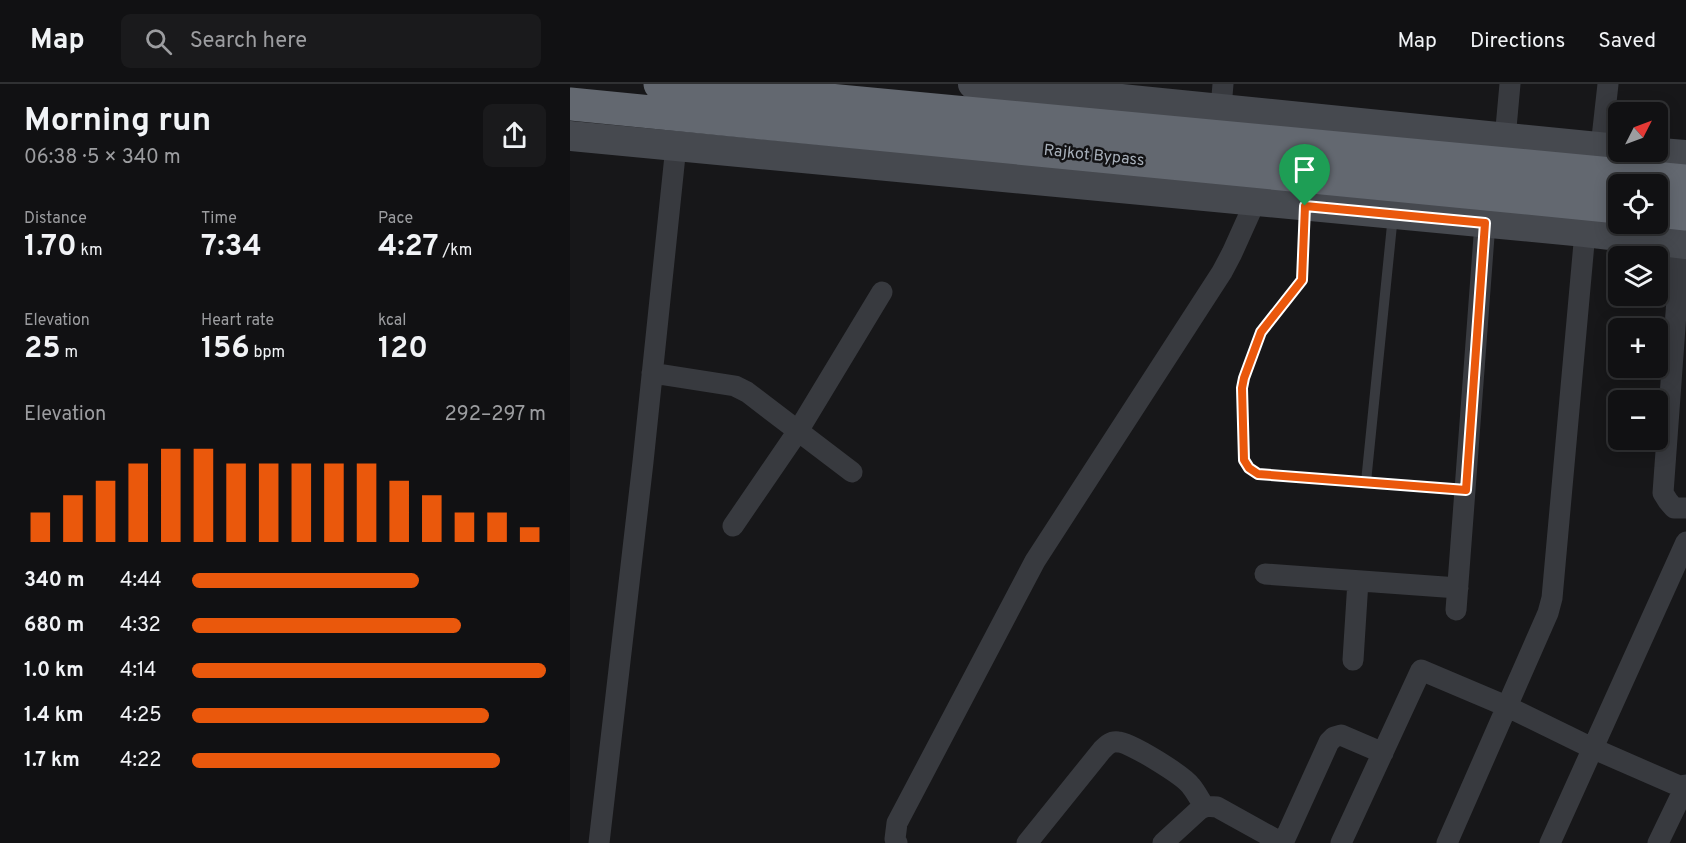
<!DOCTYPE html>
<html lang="en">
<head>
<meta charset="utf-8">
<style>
  body { margin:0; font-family:Overpass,sans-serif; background:#1a1a1c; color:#f1f3f6; height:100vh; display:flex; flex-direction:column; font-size:22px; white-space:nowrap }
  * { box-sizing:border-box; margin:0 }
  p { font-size:20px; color:#9c9da0 }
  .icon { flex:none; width:33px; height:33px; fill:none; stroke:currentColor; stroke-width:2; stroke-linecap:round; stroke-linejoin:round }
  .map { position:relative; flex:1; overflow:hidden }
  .drawer { display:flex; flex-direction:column; background:#111113; width:570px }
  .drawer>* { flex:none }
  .needle { width:39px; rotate:48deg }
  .controls { position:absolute; left:1038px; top:18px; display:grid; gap:12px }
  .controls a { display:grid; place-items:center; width:60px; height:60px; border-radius:9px; background:#111113; box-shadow:0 3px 15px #0003,0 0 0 2px #303133; font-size:30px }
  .pin { position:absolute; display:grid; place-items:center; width:51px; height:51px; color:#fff; margin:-62px -26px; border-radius:50% 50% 50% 0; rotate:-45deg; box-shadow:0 0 6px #0007 }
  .pin .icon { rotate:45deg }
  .round { display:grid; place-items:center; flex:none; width:63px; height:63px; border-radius:9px; background:#1a1a1c }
  .overview { display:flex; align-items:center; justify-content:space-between; height:102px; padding:0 24px }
  h1 { font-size:33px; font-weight:700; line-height:45px }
  .metrics { display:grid; grid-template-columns:repeat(3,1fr); gap:9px; height:102px; padding:6px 24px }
  .metrics div { display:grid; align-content:center }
  .metrics b { font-size:30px; font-weight:700 }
  .metrics small { font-size:16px; font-weight:400 }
  .metrics p { font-size:16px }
  .chart { height:168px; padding:12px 24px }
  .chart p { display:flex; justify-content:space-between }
  .chart svg { width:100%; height:108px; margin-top:6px; stroke:#ea580c; stroke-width:6 }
  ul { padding:0 24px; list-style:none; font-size:20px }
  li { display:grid; grid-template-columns:96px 72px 1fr; align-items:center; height:45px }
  li i { height:15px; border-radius:8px; background:#ea580c }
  header { display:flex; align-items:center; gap:36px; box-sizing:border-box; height:84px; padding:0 30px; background:#111113; border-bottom:2px solid #303133 }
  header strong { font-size:28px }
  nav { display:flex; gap:33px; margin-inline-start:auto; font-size:21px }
  .search { width:420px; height:54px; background:#1a1a1c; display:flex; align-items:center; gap:15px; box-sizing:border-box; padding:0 21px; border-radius:9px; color:#9c9da0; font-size:22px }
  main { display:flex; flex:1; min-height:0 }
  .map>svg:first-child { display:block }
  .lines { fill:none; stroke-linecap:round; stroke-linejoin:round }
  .lane { stroke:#383a3f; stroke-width:10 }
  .street { stroke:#383a3f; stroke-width:21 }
  .secondary { stroke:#46494f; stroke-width:30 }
  .highway { stroke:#636870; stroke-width:33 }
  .route-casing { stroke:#fff; stroke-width:12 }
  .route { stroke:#ea580c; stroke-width:8 }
  .labels { text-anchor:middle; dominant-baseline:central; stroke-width:5; stroke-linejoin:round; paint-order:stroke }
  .street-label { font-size:16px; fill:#a8b0ba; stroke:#121214 }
</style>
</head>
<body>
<header>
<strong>Map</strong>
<div class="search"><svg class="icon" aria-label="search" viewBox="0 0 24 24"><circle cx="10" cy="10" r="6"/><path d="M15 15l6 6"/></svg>Search here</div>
<nav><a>Map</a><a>Directions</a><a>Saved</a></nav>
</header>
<main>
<section class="drawer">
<div class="overview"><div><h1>Morning run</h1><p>06:38 · 5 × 340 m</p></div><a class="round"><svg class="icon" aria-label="share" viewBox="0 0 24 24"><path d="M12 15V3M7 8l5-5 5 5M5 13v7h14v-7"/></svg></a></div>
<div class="metrics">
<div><p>Distance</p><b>1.70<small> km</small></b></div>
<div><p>Time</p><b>7:34</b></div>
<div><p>Pace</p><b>4:27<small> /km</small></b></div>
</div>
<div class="metrics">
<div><p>Elevation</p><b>25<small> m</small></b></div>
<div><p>Heart rate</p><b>156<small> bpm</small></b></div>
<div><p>kcal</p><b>120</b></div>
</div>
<div class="chart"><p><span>Elevation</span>292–297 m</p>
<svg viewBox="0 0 160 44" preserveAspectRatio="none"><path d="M5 44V32M15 44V25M25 44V19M35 44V12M45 44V6M55 44V6M65 44V12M75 44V12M85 44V12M95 44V12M105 44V12M115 44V19M125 44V25M135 44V32M145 44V32M155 44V38"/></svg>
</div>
<ul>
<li><b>340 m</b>4:44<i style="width:64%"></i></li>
<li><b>680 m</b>4:32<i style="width:76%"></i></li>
<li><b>1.0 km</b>4:14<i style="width:100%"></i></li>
<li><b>1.4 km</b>4:25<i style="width:84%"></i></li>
<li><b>1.7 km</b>4:22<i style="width:87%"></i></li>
</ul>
</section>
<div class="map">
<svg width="1116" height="759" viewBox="0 0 1116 759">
  <rect width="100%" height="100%" fill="#171719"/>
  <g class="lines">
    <path class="lane" d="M735,122L732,196L691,248L674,294L672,304L674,376L679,384L688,390L896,406
      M796,398L823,131"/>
    <path class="street" d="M651,24L653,0
      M935,55L940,0
      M1031,63L1038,0
      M1111,160L1093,409L1098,417L1104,424H1116
      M82,289L165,302L177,308L282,388
      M163,442L228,347L312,208
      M695,490L888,504
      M886,526L915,139
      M783,576L788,497
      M29,759L73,378L106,62
      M327,759L325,755L327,739L465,477L652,188L662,169L685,118
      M457,759L532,666C537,661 541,657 548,658C560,658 614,692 621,702C626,708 630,716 634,722
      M593,759L629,726C635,722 639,722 647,723L712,759
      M713,759L759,658L764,653L771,651L813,669
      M771,759L851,586L936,622L1024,665L1116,705
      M877,759L978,529L982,514L1015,148
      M980,759L1116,458
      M1088,759L1116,701"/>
    <path class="secondary" d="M403,0L1048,65
      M0,52L1015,148L1116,160
      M1078,68L1116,71"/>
    <path class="highway" d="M90,0L1116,97
      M0,20L1048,123
      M1088,127L1116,130"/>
  </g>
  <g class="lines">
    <g class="route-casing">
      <path id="route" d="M735,122L915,139L896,406L688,390L679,384L674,376L672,304L674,294L691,248L732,196Z"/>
    </g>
    <use href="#route" class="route"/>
  </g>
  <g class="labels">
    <g class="street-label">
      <text transform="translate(524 72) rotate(6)">Rajkot Bypass</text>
    </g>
  </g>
</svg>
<div class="controls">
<a><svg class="needle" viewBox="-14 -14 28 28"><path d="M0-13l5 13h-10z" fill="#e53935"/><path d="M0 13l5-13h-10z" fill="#9c9da0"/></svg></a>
<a><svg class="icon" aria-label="locate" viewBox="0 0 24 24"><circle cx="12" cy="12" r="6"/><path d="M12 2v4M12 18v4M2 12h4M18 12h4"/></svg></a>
<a><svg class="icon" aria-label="layers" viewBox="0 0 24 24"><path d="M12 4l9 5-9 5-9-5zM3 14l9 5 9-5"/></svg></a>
<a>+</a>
<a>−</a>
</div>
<div class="pin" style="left:735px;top:122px;background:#1e9e55"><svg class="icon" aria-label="arrive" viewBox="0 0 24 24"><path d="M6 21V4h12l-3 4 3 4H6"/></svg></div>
</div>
</main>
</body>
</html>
